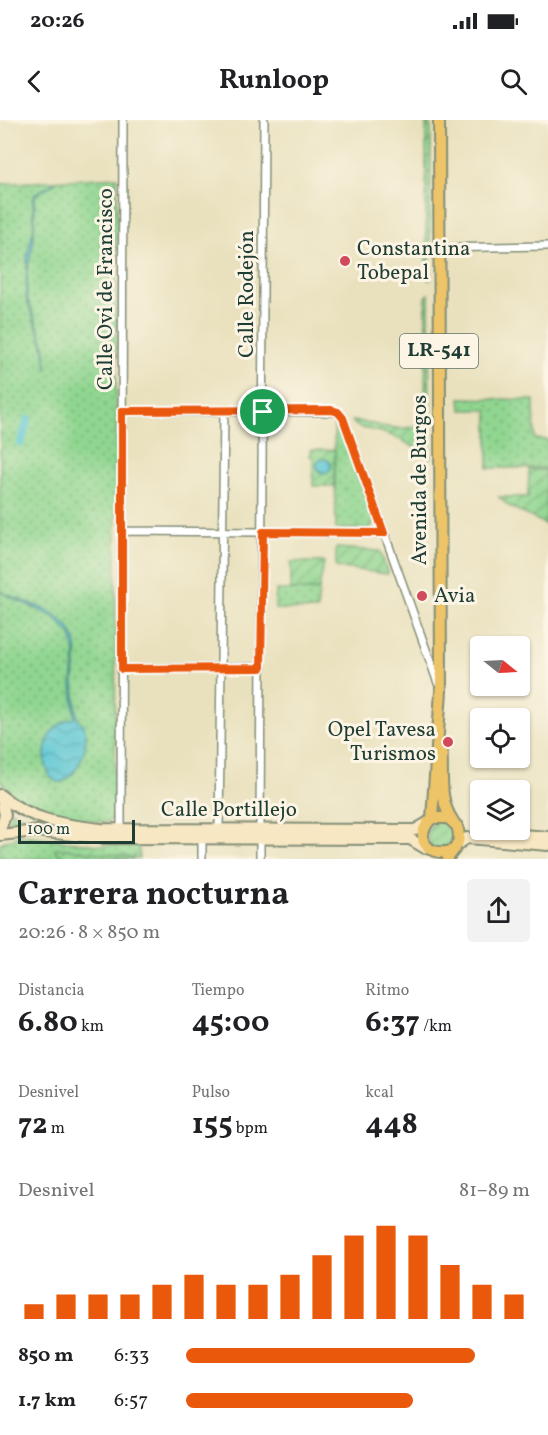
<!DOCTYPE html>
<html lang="es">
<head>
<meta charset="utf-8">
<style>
  body { margin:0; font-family:Vollkorn,serif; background:#f2f2f2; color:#202124; height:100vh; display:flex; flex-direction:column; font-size:22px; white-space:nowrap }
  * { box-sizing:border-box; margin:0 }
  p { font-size:20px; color:#757577 }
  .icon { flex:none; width:33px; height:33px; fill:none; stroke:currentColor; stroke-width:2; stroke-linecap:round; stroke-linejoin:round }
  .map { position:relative; height:739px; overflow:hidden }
  .drawer { display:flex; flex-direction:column; background:#fff; flex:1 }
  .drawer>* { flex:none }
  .needle { width:39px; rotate:108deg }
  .controls { position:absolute; left:470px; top:516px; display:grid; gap:12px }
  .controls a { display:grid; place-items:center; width:60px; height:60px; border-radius:6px; background:#fff; box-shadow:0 2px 4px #0004; font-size:30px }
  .scale { position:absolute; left:18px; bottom:15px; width:117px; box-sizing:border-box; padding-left:6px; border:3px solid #1f3d34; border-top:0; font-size:16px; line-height:21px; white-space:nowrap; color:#1f3d34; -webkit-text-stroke:4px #fcf5e5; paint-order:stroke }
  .pin { position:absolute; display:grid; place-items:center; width:51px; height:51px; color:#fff; margin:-26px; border:3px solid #fff; border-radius:50%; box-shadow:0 2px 6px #0007 }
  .round { display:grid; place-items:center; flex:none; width:63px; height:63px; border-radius:6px; background:#f2f2f2 }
  .head { display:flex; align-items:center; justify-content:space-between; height:102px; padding:0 18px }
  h1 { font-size:33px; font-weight:700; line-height:45px }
  .metrics { display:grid; grid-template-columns:repeat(3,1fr); gap:9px; height:102px; padding:6px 18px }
  .metrics div { display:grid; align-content:center }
  .metrics b { font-size:30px; font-weight:700 }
  .metrics small { font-size:16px; font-weight:400 }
  .metrics p { font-size:16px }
  .chart { height:168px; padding:12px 18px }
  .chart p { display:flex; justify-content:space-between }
  .chart svg { width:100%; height:108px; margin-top:6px; stroke:#ea580c; stroke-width:6 }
  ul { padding:0 18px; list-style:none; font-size:20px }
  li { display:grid; grid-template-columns:96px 72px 1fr; align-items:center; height:45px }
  li i { height:15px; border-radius:8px; background:#ea580c }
  .status { display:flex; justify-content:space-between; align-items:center; height:42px; padding:0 30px; background:#fff; direction:ltr }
  .status svg { height:16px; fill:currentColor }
  header { display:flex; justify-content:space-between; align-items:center; height:78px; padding:0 18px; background:#fff; font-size:27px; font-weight:700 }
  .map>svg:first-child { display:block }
  .park { fill:url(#park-dots); stroke:#588a62; stroke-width:1.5 }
  .garden { fill:url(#garden-furrows); stroke:#588a62; stroke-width:1.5 }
  .water { fill:url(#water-waves); stroke:#3d8284; stroke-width:1.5 }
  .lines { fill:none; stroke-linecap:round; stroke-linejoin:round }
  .canal { stroke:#5bc7d4; stroke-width:8 }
  .street-casing { stroke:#848f78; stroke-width:10 }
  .secondary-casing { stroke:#848f78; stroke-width:14 }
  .primary-casing { stroke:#848f78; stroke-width:14 }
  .street { stroke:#fff; stroke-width:7 }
  .secondary { stroke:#f8e7c3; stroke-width:10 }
  .primary { stroke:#eec469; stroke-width:10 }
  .route-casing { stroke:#fff; stroke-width:12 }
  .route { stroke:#ea580c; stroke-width:8 }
  .poi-dot { fill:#d1495b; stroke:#fcf5e5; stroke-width:2 }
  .labels { text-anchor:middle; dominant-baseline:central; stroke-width:6; stroke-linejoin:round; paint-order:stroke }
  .shield { fill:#fcf5e5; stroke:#617469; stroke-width:1.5 }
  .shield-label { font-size:20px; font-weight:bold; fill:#1f3d34 }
  .poi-label { font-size:21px; fill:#1f3d34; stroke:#fcf5e5; text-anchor:start }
  .street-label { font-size:21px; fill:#1f3d34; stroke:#fcf5e5 }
</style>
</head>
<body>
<div class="status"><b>20:26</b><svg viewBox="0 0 49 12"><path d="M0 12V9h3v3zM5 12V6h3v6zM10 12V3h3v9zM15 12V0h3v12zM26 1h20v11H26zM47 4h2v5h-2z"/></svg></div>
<header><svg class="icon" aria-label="back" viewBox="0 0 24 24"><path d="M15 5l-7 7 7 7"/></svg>Runloop<svg class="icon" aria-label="search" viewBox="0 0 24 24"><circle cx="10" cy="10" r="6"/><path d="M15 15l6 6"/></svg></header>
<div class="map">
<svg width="548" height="739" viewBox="0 0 548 739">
  <defs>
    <pattern id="park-dots" width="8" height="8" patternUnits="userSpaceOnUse" patternTransform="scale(1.5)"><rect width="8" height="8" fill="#90d690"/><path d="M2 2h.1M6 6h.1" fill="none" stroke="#75af76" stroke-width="1.8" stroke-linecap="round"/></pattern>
    <pattern id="garden-furrows" width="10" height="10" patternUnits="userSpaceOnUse" patternTransform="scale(1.5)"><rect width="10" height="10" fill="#90d690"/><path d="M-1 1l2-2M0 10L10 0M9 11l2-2" fill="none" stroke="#75af76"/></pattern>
    <pattern id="water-waves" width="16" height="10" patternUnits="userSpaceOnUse" patternTransform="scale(1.5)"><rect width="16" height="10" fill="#5bc7d4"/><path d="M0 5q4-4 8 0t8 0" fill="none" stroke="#4ba3ad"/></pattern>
  </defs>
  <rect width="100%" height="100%" fill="#fcf5e5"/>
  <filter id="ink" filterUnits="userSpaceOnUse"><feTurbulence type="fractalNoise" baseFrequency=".0167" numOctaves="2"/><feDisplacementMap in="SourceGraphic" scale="12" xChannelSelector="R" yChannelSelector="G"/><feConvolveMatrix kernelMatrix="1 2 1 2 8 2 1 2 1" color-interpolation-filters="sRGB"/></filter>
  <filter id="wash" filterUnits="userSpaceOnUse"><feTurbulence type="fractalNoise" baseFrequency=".008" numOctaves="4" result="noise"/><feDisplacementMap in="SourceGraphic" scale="24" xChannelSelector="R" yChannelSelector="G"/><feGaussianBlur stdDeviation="1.35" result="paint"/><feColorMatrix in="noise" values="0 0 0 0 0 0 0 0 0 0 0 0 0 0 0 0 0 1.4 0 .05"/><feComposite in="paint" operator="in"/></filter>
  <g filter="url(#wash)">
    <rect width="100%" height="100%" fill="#e9e1bd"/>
    <path class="park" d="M117,57L115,692L113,699L106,703L41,692L15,677L0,661V64Z
      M460,278L534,280L535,319L548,320V348H488V290H461Z
      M334,300L341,305L374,401L370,409H336Z
      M276,470H319L317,490L275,489Z
      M23,715L97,725L139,726V739H0V723Z"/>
    <path class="garden" d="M426,0L431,7L430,160L426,157Z
      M429,174L430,338C414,326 397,316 378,311C369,309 356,309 352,301C381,302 394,316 425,303L426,177Z
      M310,330H335L334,366H313V337L310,336Z
      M529,350H546L547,405L509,386L499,377H528Z
      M336,428L380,431L388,454L336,447Z
      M291,442H324L319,470H291Z
      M11,691L41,706L7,708Z
      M444,702L452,708L454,721L448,729L430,728L427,710L434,703Z
      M57,728L133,737L132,739H64L54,729Z"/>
    <path class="water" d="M56,62L35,75L34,119L27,151V178L43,221L48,250L42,221L26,178L27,136L34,107L33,78L35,74Z
      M317 346a7 7 0 1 1 14 0a7 7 0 1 1-14 0Z
      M0,472C23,482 53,487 69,508C82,525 74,544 74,562C74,566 77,596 78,599C80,601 83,603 84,605C90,624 80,653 62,662H57L50,657C38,632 48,603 75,598L72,564L75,533L71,515L54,497Z"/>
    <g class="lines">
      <path class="canal" d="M21,323L28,299"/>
    </g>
  </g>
  <g filter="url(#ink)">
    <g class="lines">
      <g class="street-casing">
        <path id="street" d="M439,128L548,126
          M122,291L338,292L343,298L438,563
          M123,411L384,413
          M122,549L262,547
          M121,709L123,0
          M219,709L224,292
          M260,709L264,0
          M260,718V739
          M202,739V718"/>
      </g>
      <g class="secondary-casing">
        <path id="secondary" d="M0,675C30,700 63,705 101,709L415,710L427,703
          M0,710L5,695L1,676
          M509,714L548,717
          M0,715L36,711L101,718L410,719L425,728
          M458,724L467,718L548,725"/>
      </g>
      <g class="primary-casing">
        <path id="primary" d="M441,624C444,651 437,679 453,701
          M432,698L441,571L439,0
          M448,739V737C457,727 462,720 457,706L448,698H432C411,719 430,739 454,730"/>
      </g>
      <use href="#street" class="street"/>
      <use href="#secondary" class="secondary"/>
      <use href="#primary" class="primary"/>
    </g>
  </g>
  <g class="lines" filter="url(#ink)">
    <g class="route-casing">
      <path id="route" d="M332,290L338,292L343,298L384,413L263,412L261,548L122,549V291Z"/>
    </g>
    <use href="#route" class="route"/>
  </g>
  <g class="poi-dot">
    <circle cx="345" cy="141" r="6"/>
    <circle cx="422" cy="476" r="6"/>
    <circle cx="448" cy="622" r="6"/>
  </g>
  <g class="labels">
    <rect class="shield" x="400" y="214" width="78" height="34" rx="4.5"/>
    <g class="shield-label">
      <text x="439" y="231">LR-541</text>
    </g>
    <g class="poi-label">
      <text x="357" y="129">Constantina<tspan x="357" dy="24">Tobepal</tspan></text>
      <text x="434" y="476">Avia</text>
      <text x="436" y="610" text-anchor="end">Opel Tavesa<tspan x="436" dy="24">Turismos</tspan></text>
    </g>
    <g class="street-label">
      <text transform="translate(106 169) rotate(-90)">Calle Ovi de Francisco</text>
      <text transform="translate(247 174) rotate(-90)">Calle Rodejón</text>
      <text transform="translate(420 360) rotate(-90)">Avenida de Burgos</text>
      <text x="229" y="690">Calle Portillejo</text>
    </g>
  </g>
</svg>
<div class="controls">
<a><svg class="needle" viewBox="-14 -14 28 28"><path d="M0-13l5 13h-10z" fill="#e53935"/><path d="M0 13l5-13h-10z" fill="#757577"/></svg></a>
<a><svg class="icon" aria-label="locate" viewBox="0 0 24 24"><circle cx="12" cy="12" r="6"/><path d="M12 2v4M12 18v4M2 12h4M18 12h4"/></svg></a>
<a><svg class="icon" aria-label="layers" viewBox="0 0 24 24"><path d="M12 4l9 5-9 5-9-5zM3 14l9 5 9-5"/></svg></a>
</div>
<div class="scale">100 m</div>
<div class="pin" style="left:263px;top:292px;background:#1e9e55"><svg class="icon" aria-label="arrive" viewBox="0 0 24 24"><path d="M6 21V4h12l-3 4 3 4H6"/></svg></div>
</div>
<section class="drawer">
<div class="head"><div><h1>Carrera nocturna</h1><p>20:26 · 8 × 850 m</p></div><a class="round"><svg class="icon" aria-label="share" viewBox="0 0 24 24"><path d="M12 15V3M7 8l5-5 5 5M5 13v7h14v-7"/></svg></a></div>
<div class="metrics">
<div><p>Distancia</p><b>6.80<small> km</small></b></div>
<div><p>Tiempo</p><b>45:00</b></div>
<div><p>Ritmo</p><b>6:37<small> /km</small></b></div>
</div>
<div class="metrics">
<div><p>Desnivel</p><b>72<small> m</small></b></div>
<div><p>Pulso</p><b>155<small> bpm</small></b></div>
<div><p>kcal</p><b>448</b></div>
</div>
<div class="chart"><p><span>Desnivel</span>81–89 m</p>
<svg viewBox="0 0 160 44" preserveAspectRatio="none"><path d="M5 44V38M15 44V34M25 44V34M35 44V34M45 44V30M55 44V26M65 44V30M75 44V30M85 44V26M95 44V18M105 44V10M115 44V6M125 44V10M135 44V22M145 44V30M155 44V34"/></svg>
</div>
<ul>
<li><b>850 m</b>6:33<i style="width:84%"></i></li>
<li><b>1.7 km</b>6:57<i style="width:66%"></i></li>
</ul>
</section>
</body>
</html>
